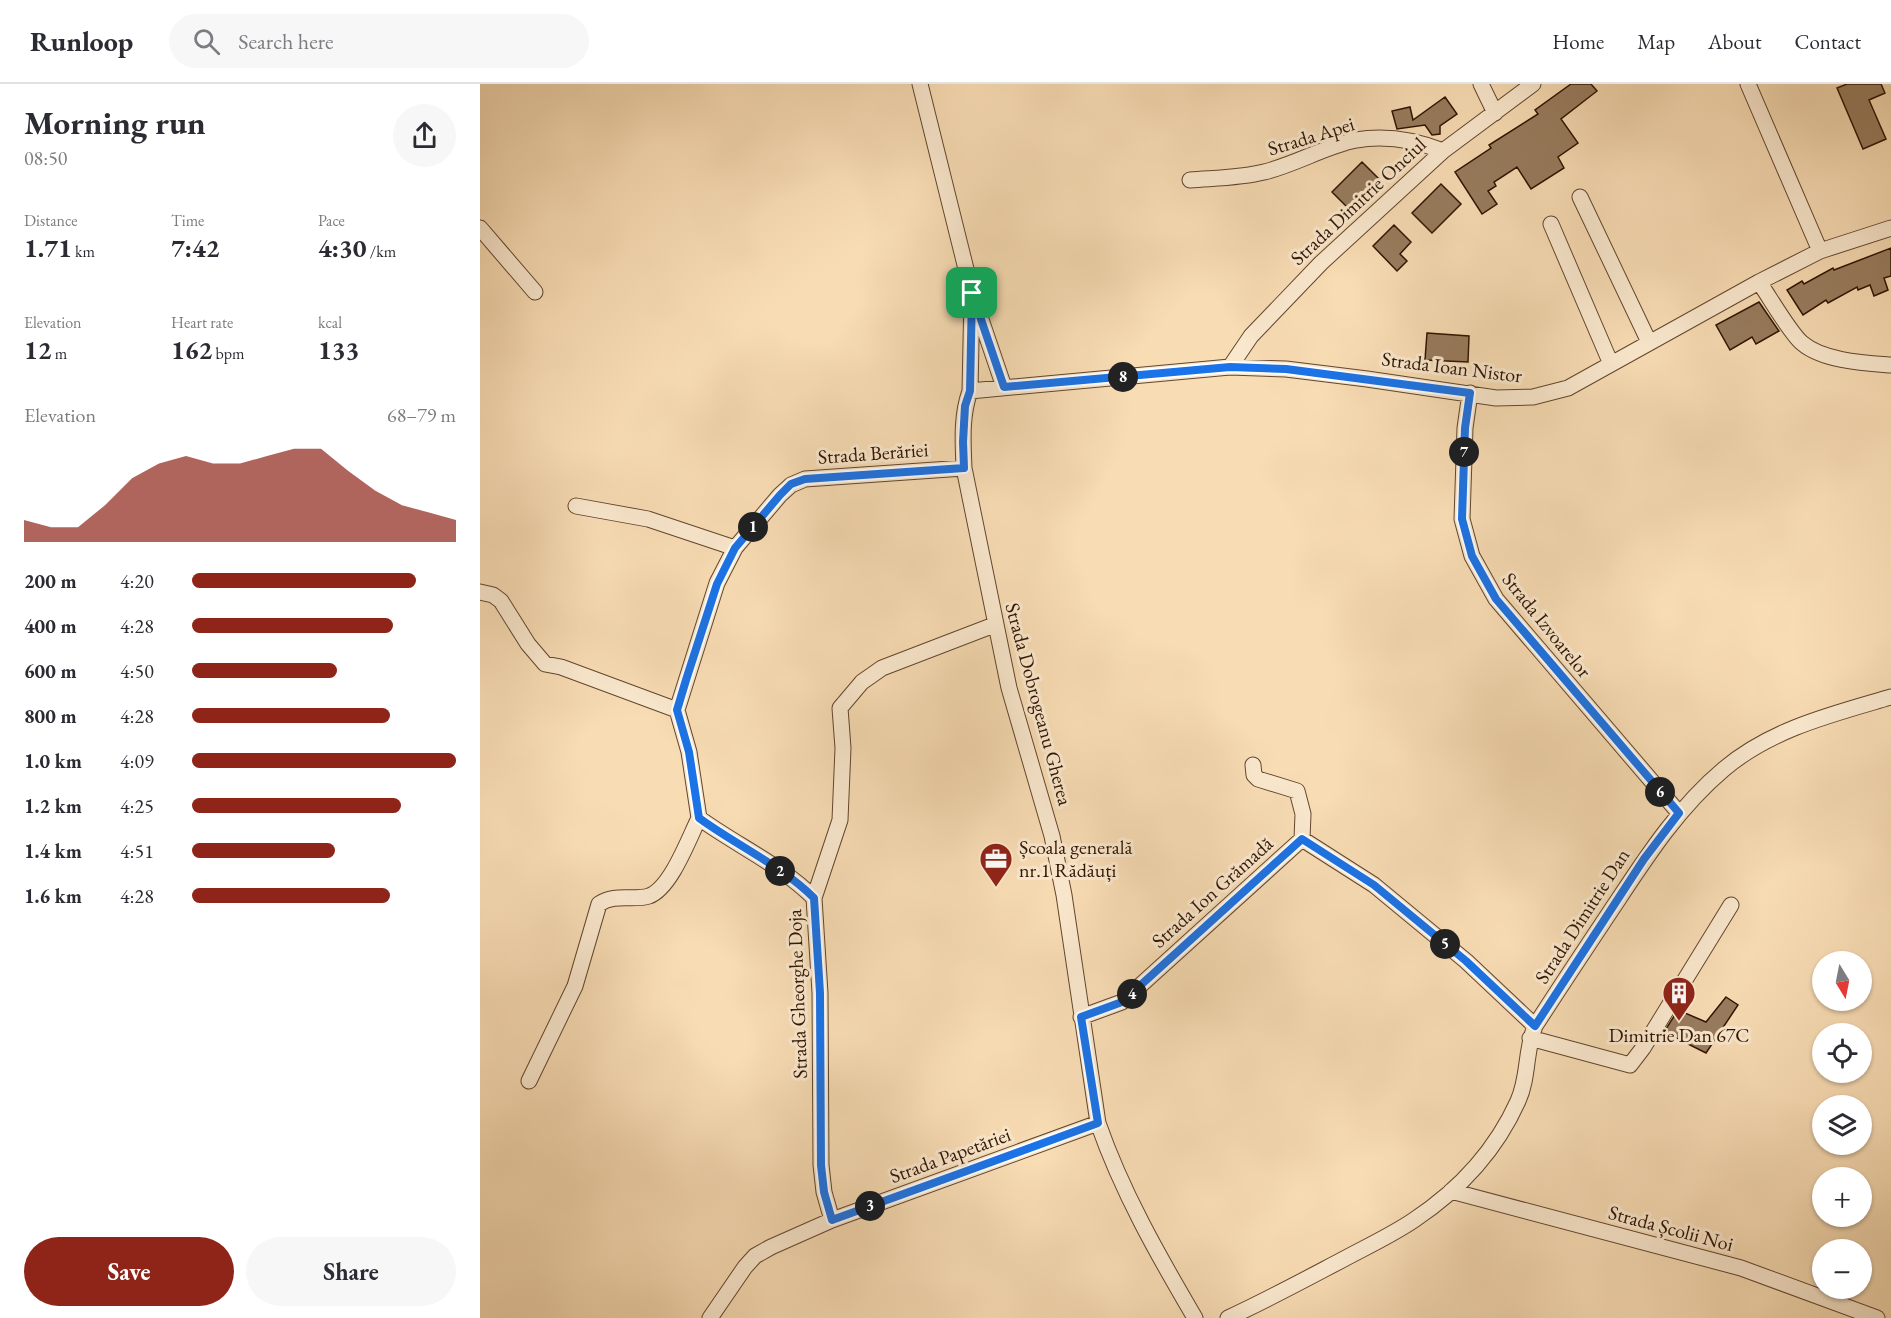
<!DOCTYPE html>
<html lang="en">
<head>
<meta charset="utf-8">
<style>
  body { margin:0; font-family:"EB Garamond",serif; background:#f7f7f7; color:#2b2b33; height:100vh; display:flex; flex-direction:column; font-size:22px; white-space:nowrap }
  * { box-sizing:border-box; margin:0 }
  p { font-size:20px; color:#7c7c81 }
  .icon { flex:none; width:33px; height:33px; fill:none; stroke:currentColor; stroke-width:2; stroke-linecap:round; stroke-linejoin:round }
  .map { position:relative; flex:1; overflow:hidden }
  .panel { display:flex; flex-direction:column; background:#fff; width:480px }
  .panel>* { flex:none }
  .needle { width:39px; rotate:170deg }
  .controls { position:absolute; left:1332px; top:867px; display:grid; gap:12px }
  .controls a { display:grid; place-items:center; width:60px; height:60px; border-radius:50%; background:#fff; box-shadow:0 2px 4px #0004; font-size:30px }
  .pin { position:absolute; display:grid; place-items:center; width:51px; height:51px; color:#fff; margin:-26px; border-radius:12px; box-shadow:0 3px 9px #0006 }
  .km { position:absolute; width:30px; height:30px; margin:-15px; border-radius:50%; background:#222; color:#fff; font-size:16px; line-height:30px; text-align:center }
  .round { display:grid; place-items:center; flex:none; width:63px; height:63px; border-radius:32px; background:#f7f7f7 }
  .head { display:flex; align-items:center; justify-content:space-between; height:102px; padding:0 24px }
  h1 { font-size:33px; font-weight:700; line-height:45px }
  .metrics { display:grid; grid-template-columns:repeat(3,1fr); gap:9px; height:102px; padding:6px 24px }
  .metrics div { display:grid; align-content:center }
  .metrics b { font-size:26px; font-weight:700 }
  .metrics small { font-size:16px; font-weight:400 }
  .metrics p { font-size:16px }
  .chart { height:168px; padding:12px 24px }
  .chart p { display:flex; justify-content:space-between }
  .chart svg { width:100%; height:108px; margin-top:6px; fill:#8f2418; opacity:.7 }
  .button { display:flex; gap:12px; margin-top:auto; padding:12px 24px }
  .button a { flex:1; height:69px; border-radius:36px; background:#8f2418; color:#fff; font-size:24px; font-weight:700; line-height:69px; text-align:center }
  .button a+a { background:#f7f7f7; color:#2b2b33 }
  ul { padding:0 24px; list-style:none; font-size:20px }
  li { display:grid; grid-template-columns:96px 72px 1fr; align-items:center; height:45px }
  li i { height:15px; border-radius:8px; background:#8f2418 }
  header { display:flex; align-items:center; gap:36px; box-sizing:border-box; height:84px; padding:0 30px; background:#fff; border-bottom:2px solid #e1e1e2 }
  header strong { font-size:28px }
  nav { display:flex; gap:33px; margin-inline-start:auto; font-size:21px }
  .search { width:420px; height:54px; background:#f7f7f7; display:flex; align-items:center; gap:15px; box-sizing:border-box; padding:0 21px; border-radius:33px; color:#7c7c81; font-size:22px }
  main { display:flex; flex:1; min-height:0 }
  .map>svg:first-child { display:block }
  .building { fill:#987c5e; stroke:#2f1400; stroke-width:1.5 }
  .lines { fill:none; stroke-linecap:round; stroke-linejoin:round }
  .minor-casing { stroke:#61462d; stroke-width:17 }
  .minor { stroke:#fae8ce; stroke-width:15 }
  .route-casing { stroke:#fff; stroke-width:12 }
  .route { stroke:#1a73e8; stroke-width:8 }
  .labels { text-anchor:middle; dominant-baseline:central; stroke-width:6; stroke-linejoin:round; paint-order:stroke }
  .street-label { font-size:20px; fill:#2f1400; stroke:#fae8ce }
  .poi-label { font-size:20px; fill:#2f1400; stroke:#fae8ce; text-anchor:start }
</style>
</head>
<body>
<header>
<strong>Runloop</strong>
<div class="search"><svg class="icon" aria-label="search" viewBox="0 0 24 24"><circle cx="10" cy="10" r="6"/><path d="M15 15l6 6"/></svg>Search here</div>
<nav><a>Home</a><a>Map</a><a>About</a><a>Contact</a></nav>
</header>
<main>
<section class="panel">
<div class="head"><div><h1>Morning run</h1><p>08:50</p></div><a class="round"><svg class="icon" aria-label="share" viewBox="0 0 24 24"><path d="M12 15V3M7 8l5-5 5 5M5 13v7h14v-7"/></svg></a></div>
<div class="metrics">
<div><p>Distance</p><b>1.71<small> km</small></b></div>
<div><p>Time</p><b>7:42</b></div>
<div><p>Pace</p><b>4:30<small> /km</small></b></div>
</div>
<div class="metrics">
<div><p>Elevation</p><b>12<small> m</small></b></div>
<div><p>Heart rate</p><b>162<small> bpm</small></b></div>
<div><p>kcal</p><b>133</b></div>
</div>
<div class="chart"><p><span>Elevation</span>68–79 m</p>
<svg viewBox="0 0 160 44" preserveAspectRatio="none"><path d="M0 44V35L10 38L20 38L30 29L40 18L50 12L60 9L70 12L80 12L90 9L100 6L110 6L120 15L130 23L140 29L150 32L160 35V44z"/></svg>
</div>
<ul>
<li><b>200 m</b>4:20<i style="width:85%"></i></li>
<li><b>400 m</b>4:28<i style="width:76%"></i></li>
<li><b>600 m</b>4:50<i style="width:55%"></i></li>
<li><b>800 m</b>4:28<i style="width:75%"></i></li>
<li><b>1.0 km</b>4:09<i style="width:100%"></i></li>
<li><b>1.2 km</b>4:25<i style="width:79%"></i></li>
<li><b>1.4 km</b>4:51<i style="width:54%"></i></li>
<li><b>1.6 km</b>4:28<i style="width:75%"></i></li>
</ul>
<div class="button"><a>Save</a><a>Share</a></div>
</section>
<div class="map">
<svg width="1411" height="1234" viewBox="0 0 1411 1234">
  <rect width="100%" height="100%" fill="#f8dcb4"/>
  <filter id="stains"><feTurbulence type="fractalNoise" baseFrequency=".00333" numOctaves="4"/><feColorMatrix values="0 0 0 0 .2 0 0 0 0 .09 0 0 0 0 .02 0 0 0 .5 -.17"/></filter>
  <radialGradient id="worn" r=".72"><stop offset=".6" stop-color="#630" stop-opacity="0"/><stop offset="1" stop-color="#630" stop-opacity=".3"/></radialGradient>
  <path class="building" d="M1091,0H1111L1117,7L1081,35L1098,59L1078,73L1084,84L1051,105L1037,83L1014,98L1016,102L1008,107L1017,120L1002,130L975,88L1011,64L1009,61L1058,30L1055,26Z
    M1367,0H1401L1405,9L1389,16L1406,55L1383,65L1357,4Z
    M965,13L977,30L960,42V50L952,51L945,41L917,45L912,27L930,23L933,36Z
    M882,78L900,96L870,126L852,108Z
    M961,100L981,120L952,149L932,129Z
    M914,141L931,158L920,170L927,177L917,187L893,162Z
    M1411,164V192L1404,194L1408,206L1394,212L1390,201L1378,206L1377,203L1348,219L1346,216L1323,231L1307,206L1322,197L1324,200L1353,184L1354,186Z
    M1279,218L1299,247L1276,260L1272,253L1250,266L1236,241Z
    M947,249L989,252L988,278L945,276Z
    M1246,913L1258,921L1226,969L1184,948L1198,926L1226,938Z"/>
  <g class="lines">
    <g class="minor-casing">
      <path id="minor" d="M440,0L492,209L524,303
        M1001,0L1015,29
        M1268,0L1340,167
        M710,96C734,94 760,94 784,88C814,81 846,62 876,56C906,51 935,56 963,67
        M1100,113L1169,258
        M1071,140L1131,280
        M0,144L55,208
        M1279,198C1289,212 1310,249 1322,259C1343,277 1384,279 1411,281
        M492,209L490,307C481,332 483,358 484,384L529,604L572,752L584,811L618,1039C642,1108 678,1171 715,1234
        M750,283L771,252L841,179L963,67L1053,0
        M490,307L750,283L806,285L887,295L1016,314L1053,313L1088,304L1279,198L1340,167L1411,144
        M990,309L985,344L982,435L992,472L1016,515L1199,729
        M96,422L168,435L255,464
        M0,508L13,511L21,517L48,560L65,580L81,583L197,626L209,668L219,734C256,761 301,781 334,814L340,909L341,1081L344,1108L352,1136
        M197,626L237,499L255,464L300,411L311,401L325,395L484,384
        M773,681L774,691L778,695L817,707L823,730L822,755
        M334,814L360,736L363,664L360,624L382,598L402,584L514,541
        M601,933L642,918L822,755L894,801L986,877L1055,942
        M1050,954L1150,981L1163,964L1251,821
        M49,997L95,902L119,820C135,809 153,817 169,812C191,804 209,754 219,734
        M971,1107L1261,1184L1397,1234
        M230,1234L265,1183L275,1172L291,1163L352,1136L618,1039
        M748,1234C787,1216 824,1196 862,1176C886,1163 912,1151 934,1136C979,1106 1016,1066 1038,1017C1049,993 1045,967 1055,942C1082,900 1110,858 1138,816C1169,769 1200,722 1244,685C1291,645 1353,630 1411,613"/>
    </g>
    <use href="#minor" class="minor"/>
  </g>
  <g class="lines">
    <g class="route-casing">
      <path id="route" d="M492,209L524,303L750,283L806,285L990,309L985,344L982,435L992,472L1016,515L1199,729L1164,775L1055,942L986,877L894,801L822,755L642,918L601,933L618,1039L352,1136L344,1108L341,1081L340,909L334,814C302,782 256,761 219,734L209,668L197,626L206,596L237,500L255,464L300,411L311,400L325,395L484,384L483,358L485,322L490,307Z"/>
    </g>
    <use href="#route" class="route"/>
  </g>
  <defs>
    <g id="office-pin" transform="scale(1.725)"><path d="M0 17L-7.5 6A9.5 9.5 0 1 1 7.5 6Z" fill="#8f2418" stroke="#fae8ce"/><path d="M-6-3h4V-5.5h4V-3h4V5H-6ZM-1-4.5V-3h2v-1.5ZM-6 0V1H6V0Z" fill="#fff"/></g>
    <g id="building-pin" transform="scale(1.725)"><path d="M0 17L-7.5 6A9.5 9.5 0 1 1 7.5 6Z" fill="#8f2418" stroke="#fae8ce"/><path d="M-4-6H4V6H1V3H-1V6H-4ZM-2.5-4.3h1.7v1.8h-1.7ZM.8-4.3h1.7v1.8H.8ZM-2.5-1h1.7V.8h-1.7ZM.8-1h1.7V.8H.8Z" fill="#fff"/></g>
  </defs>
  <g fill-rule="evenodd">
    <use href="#office-pin" x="516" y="775"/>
    <use href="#building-pin" x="1199" y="909"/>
  </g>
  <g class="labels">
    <g class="street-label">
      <text transform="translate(831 52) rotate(-17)">Strada Apei</text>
      <text transform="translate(878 117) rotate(-43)">Strada Dimitrie Onciul</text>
      <text transform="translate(972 283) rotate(7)">Strada Ioan Nistor</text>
      <text transform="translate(393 369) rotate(-4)">Strada Berăriei</text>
      <text transform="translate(1067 541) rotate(51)">Strada Izvoarelor</text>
      <text transform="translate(559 620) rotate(75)">Strada Dobrogeanu Gherea</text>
      <text transform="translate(732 808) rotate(-42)">Strada Ion Grămadă</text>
      <text transform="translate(1102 832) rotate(-57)">Strada Dimitrie Dan</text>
      <text transform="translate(317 910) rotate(-92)">Strada Gheorghe Doja</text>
      <text transform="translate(470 1071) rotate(-20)">Strada Papetăriei</text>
      <text transform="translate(1191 1144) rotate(15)">Strada Școlii Noi</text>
    </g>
    <g class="poi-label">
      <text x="539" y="763">Școala generală<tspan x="539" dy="23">nr.1 Rădăuți</tspan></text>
      <text x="1199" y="951" text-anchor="middle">Dimitrie Dan 67C</text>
    </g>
  </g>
  <rect width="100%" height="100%" filter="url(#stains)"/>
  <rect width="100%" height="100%" fill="url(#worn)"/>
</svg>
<div class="controls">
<a><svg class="needle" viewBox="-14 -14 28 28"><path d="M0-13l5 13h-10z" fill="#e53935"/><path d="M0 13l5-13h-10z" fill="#7c7c81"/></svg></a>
<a><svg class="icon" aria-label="locate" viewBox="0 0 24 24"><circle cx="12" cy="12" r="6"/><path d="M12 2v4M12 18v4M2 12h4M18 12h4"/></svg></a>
<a><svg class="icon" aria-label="layers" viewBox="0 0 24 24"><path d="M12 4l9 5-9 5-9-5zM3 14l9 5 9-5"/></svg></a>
<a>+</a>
<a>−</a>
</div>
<div class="pin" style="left:492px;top:209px;background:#1e9e55"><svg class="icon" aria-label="arrive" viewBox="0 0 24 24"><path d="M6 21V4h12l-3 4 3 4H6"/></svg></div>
<b class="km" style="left:273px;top:443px">1</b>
<b class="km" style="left:300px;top:787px">2</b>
<b class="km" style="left:390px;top:1122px">3</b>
<b class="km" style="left:652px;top:910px">4</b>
<b class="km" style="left:965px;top:860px">5</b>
<b class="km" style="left:1180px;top:708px">6</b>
<b class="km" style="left:984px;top:368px">7</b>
<b class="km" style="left:643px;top:293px">8</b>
</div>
</main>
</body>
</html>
